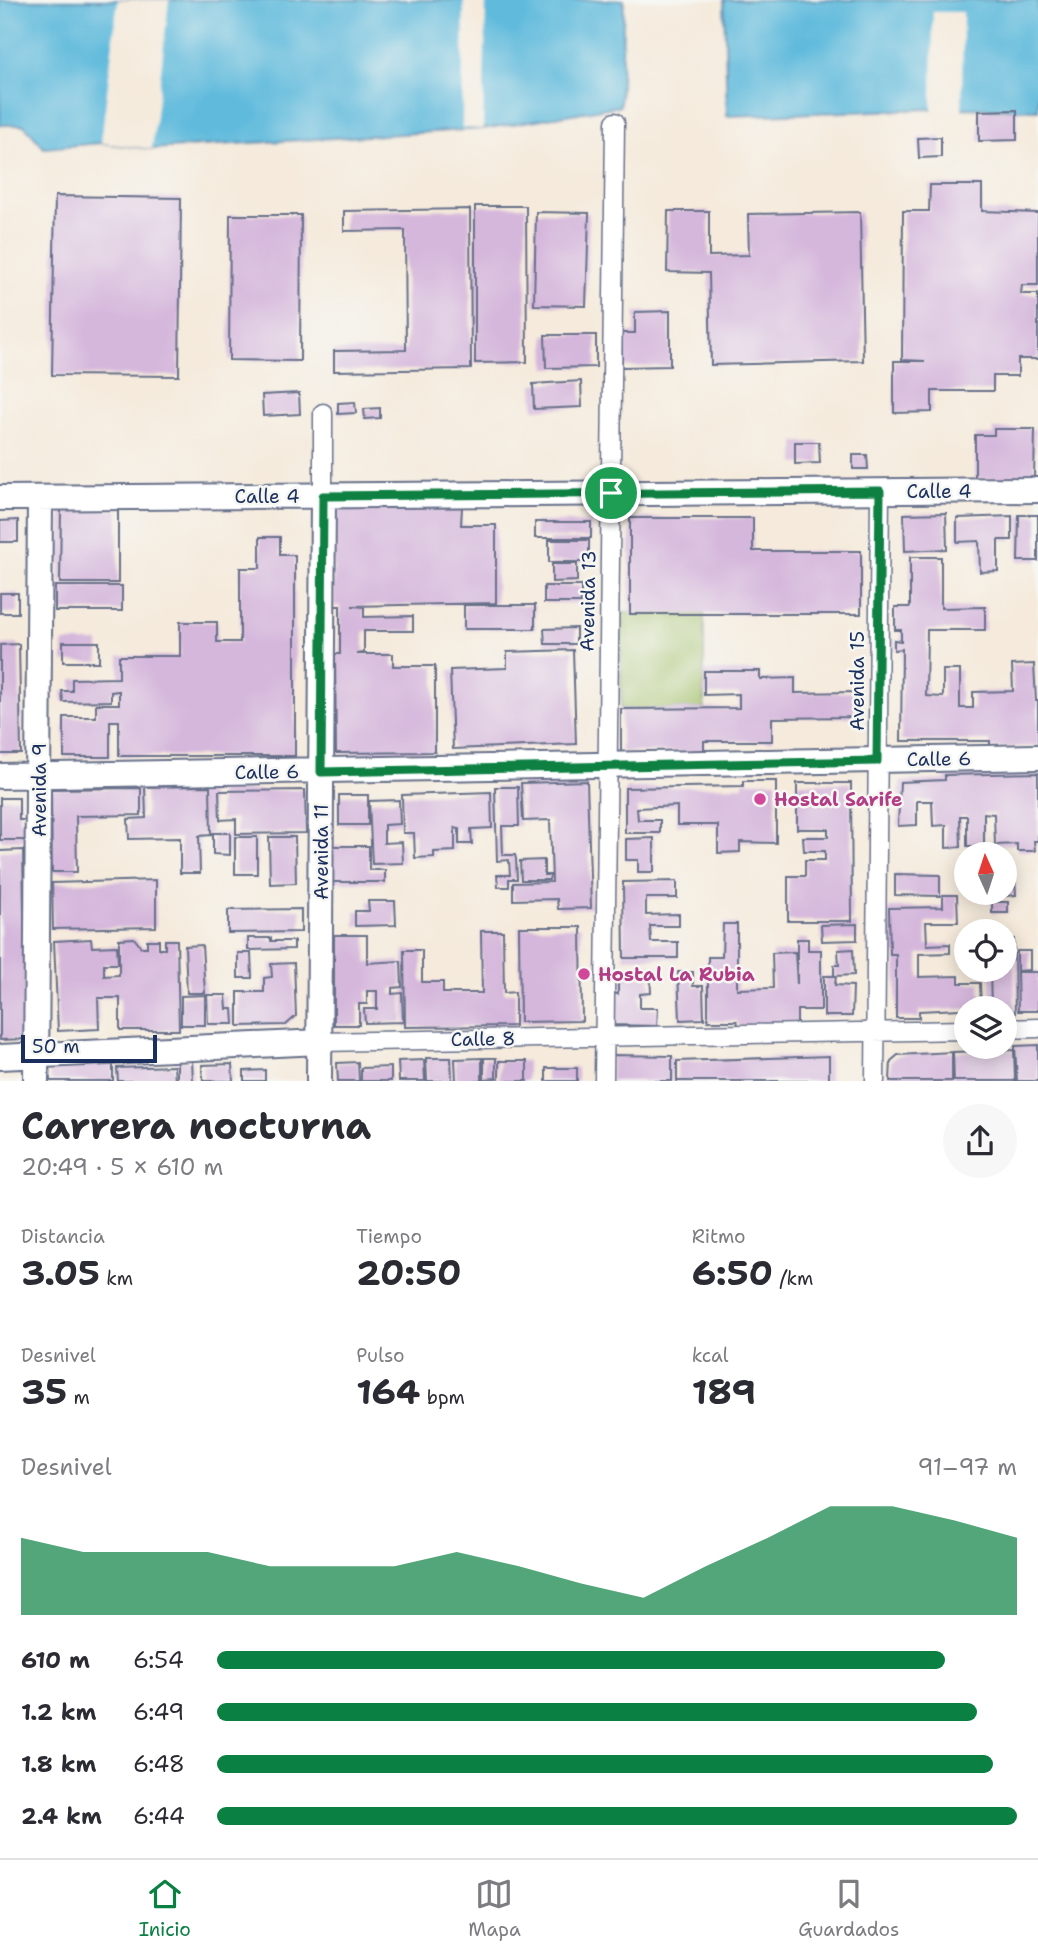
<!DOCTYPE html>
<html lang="es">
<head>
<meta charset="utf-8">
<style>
  body { margin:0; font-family:"Shantell Sans",sans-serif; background:#f7f7f7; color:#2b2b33; height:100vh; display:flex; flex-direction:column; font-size:26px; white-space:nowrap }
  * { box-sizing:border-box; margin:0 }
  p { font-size:23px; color:#7c7c81 }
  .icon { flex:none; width:38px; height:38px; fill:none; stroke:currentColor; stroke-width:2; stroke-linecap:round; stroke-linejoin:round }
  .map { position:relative; height:1081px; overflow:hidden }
  .sheet { display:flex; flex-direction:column; background:#fff; flex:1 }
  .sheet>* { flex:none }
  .needle { width:46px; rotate:357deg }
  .buttons { position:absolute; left:954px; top:842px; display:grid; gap:14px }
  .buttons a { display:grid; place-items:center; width:63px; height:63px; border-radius:50%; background:#fff; box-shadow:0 4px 18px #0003; font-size:35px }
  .scale { position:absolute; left:21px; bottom:18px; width:136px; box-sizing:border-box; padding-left:7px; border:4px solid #1b2f5e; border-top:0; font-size:19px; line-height:24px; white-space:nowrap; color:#1b2f5e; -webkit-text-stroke:5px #f6f6f2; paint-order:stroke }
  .pin { position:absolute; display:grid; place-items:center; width:60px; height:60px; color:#fff; margin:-30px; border:4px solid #fff; border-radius:50%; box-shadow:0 2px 7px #0007 }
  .round { display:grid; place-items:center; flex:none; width:74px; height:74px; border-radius:37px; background:#f7f7f7 }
  .head { display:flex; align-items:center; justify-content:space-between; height:119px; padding:0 21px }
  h1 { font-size:38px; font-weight:700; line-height:52px }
  .metrics { display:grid; grid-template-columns:repeat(3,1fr); gap:10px; height:119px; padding:7px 21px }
  .metrics div { display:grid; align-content:center }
  .metrics b { font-size:35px; font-weight:700 }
  .metrics small { font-size:19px; font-weight:400 }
  .metrics p { font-size:19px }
  .chart { height:196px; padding:14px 21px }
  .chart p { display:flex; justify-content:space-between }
  .chart svg { width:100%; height:126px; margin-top:7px; fill:#0b8043; opacity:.7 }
  ul { padding:0 21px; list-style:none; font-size:23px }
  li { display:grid; grid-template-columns:112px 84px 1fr; align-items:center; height:52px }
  li i { height:18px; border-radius:9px; background:#0b8043 }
  .menu { display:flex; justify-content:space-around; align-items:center; height:98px; border-top:2px solid #e1e1e2; background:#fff; font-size:19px; color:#7c7c81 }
  .menu a { display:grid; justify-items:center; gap:4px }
  .menu .on { color:#0b8043 }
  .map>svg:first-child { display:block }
  .green { fill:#a0bf66; stroke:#5e7762; stroke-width:2 }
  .water { fill:#5ebadc; stroke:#3c749d; stroke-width:2 }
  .pier { fill:#f5eadb }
  .building { fill:#d5b7dc }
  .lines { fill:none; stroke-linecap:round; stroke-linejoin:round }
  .street-casing { stroke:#67708a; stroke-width:21 }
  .secondary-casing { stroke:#67708a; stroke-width:28 }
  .street { stroke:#fff; stroke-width:18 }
  .secondary { stroke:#fff; stroke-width:24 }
  .route-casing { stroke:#fff; stroke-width:14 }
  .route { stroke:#0b8043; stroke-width:9 }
  .hotel-dot { fill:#d1479c; stroke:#f6f6f2; stroke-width:2.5 }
  .labels { text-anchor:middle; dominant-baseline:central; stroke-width:5; stroke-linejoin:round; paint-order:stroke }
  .street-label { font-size:19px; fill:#1b2f5e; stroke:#f6f6f2 }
  .hotel-label { font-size:19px; font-weight:bold; fill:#b23c85; stroke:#f6f6f2; text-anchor:start }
</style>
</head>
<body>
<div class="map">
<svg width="1038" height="1081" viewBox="0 0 1038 1081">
  <rect width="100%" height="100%" fill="#f6f6f2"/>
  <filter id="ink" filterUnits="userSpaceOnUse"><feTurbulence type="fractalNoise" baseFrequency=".0143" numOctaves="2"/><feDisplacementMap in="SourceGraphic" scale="14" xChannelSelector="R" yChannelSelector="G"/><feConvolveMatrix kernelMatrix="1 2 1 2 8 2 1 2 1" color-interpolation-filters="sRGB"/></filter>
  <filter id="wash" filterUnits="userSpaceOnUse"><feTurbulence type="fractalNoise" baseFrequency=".00686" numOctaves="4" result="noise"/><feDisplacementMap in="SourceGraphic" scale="28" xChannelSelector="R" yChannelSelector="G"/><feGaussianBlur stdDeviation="1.57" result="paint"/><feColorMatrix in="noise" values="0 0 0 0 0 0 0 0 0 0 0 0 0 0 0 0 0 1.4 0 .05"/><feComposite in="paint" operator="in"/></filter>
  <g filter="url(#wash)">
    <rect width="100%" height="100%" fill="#f5eadb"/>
    <path class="green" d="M621,613H704V709H621Z"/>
    <path class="water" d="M0,0H624L620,106L483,129L152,149L101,143L44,148L24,125H0Z
      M724,0H1038V110L962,108L727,116Z"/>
    <path class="pier" d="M118,0H169L152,149L101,143Z
      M464,0H486L483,129L462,128Z
      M933,12H963L962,111L932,112Z"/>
    <g id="blocks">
      <path class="building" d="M1017,110V140L979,141V111Z
        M941,137V157L919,158L918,138Z
        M930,185H982V211L1038,213V285H1022L1021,294H1038V359H1018V376H993V391H932V412L894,413V361H925L902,360L903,211H929Z
        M55,196L181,198L179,376L52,375Z
        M475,206H526L527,362L475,363Z
        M470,209L471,369L334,371V351L406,350L405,230L344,231V211Z
        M668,211H709V256L749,255L748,214L860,212L863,361L711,365L709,273L667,272Z
        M536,212L589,213L586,306L534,305Z
        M230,215H301L300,361L229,360Z
        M670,311V366L622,367V333H635V312Z
        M545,335H596V367L546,368Z
        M581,381L582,407L534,409L533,384Z
        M299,393L300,414L263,416L262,395Z
        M355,402L356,413L338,414V403Z
        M380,408V418L365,419L364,409Z
        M994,429H1035L1034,479H975V435H994Z
        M795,442H819L820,463L795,464Z
        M853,455H867L868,469H853Z
        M462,507L461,525H496V603L352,606L364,607V617L413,616V631H364V653L356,654H393V666H435V752L336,753L335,654H340V606H334L333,508Z
        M61,509L118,510V583H60Z
        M946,513L947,549L905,551L904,514Z
        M1019,515H1038V561H1018Z
        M1012,516V540H998V571L980,572L979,541L957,542V518Z
        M630,518H753V551H861V614H630Z
        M18,520V542H0V521Z
        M535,522H591V538H535Z
        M260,537H280V555H295V756H119V721H110V757H64V717H96V704H119V691L111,692V701L63,702L62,691H72V679L119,678V656H180V622H217V642H240V568H260Z
        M549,540H589V562H549Z
        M910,557H941V608L985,607V630H927L926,696L943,697V670H960V708H973V692L1013,691L1012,665L1034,664L1036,701H1038V746L990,748V741H901L902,649L894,650V640L901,641V630H895V607H910Z
        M552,564H577V581L552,582Z
        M55,586H122V611H55Z
        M544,586H581V603H544Z
        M0,593H18V613H0Z
        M464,605H535V629H464Z
        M576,628V644H545L544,629Z
        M63,642H99V662H63Z
        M19,644L21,754H0V645Z
        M573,650L576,744L453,749L450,670L507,668V652Z
        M704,671H760V679L795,678V693L854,692V717L772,718V741H704V752H621V709L739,708V694L704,695Z
        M1038,773V841H1034L1035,851H1017V844L995,845L994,814L984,813V846H967V816H960L961,847L946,848V825L933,826L932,801H917V825L898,826L900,782L945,780V775Z
        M587,781L591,908L558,909L557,899L513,900V883L552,882L550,820L523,821L521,783Z
        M743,781H776V843L740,842V852L718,853V825H677V806L637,808L638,820H660V833H625V788L743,786Z
        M797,783H851L852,921H788V876H805V860H825V851H804L803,837H828V829H797Z
        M210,786L211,835L199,836L200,873H180V838L129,839L128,819L146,818L145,787Z
        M495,787H518L519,826H502L503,855H515L516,859L517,879H509V887H498L497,875H510L509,860L497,861Z
        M141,788V815L76,816L77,872H52L51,789Z
        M305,790L306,833L236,834V819L220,820L219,791Z
        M491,792L492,828L471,829L472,844H459V829L455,828V851L434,852V857L415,858L414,833H403L402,795Z
        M339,795H368V825H339Z
        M0,798H19V820H28V840H0Z
        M399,800L400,824L384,825V843L402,842L403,863L372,864L369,801Z
        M213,833H230V855L213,854Z
        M235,837H257V874H235Z
        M269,837H295L296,883L270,884Z
        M654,838V872H638V860H626V839Z
        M332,846H369V870H385V882H332Z
        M23,850L26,1039L0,1040V851Z
        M544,860V875H550L549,880H521L520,861Z
        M895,874L940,875V896L895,895Z
        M156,880V927L53,929L52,883Z
        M1015,880L1016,895L986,898V892H1004V881Z
        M677,881V898H646V915L679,914V926H650L651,942H678V958H624L623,882Z
        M943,895H957L958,922H926L927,945L950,944V953L919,954V977L959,976V983H980L981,1008L919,1011V1018H896V954H890L889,908L943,907Z
        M368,901H395L396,925L355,926V911H369Z
        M992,902H1008V913H992Z
        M301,909V932L228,933V910Z
        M723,924H737V989L773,988L772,953L795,952L797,984V939H808V950H821V1010H797V1025L739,1027L737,1021H708V957H722Z
        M857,924V940L822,941L821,925Z
        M519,927H581L582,1021L520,1022Z
        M481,931H503L504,993L515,992V1026L405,1027L404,950H422V982H443V993H482Z
        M334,935H367V963L401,961L402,987L392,988V994L402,993L403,1022L365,1023L364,1009H377V991H367V1004H359V1025H334Z
        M134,938L141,947H147V940H159V949H165V940H177L179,1030H120V998H98L99,1029L58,1031L54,941L91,939L92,947L117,946L118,964H104V976L119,975V939Z
        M248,938H271V941H294V949L248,950Z
        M1014,939L1015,1019H1004V1008H991L990,970H1004V940Z
        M202,945L205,993H187L185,946Z
        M853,949L854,975L834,976V965H839L838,950Z
        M1017,951H1030V970L1017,971Z
        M238,953H251L252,978H238Z
        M294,963L296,1016L286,1025L238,1026V992H264V978L272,977L271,964Z
        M678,972H693V986H703L704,1019L680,1020Z
        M1017,972H1038V1011H1018Z
        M650,973L651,993L640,994V1008H658L657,1026L609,1025L610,993L618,994V974Z
        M824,976H836L835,985L853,986L852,1016H824Z
        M205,995V1025H181V996Z
        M207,995H226L227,1009H233L234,1024H208Z
        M1038,1045V1081H1017L1015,1046Z
        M1014,1050L1015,1081H954L953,1052Z
        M952,1052V1081H890L891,1061L898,1055Z
        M611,1055L672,1056V1081H611Z
        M829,1056V1081H677V1061Z
        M426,1058H451L452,1081H427Z
        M482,1058V1081H456L455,1059Z
        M484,1058H496V1078L484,1079Z
        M192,1060L193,1081H177V1061Z
        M424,1060L425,1081H399L398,1061Z
        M499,1061H527V1081H499Z
        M358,1062L359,1081H338L337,1063Z
        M113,1064V1081H50L49,1065Z
        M232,1064L233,1081H203L202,1065Z
        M174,1066L175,1081H118L117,1068Z
        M391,1067V1081H361V1068Z
        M546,1068H577V1081H546Z
        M265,1070V1081H244V1071Z"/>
    </g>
  </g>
  <g filter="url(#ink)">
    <use href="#blocks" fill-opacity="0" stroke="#67708a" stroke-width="2"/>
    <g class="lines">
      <g class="street-casing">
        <path id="street" d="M323,496V413
          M1004,1029L1038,1028
          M320,1042L966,1030
          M604,1081L615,122
          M875,1081L880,491"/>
      </g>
      <g class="secondary-casing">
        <path id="secondary" d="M0,498L1038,490
          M0,776L1038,757
          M0,1057L320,1042
          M36,1081L40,498
          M319,1081L323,496"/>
      </g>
      <use href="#street" class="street"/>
      <use href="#secondary" class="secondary"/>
    </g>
  </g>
  <g class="lines" filter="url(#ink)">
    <g class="route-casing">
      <path id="route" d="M880,491L877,761L321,772L323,496Z"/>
    </g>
    <use href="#route" class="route"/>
  </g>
  <g class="hotel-dot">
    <circle cx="760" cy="799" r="7"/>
    <circle cx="584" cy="974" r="7"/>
  </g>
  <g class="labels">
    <g class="street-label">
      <text x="939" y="491">Calle 4</text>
      <text x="267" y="496">Calle 4</text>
      <text transform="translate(588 601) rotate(-89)">Avenida 13</text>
      <text transform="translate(857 681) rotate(-90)">Avenida 15</text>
      <text transform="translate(939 759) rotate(-1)">Calle 6</text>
      <text transform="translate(267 772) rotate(-1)">Calle 6</text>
      <text transform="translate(39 790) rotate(-90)">Avenida 9</text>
      <text transform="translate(321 852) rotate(-90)">Avenida 11</text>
      <text transform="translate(483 1039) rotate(-1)">Calle 8</text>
    </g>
    <g class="hotel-label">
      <text x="774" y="799">Hostal Sarife</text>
      <text x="598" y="974">Hostal La Rubia</text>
    </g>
  </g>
</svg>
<div class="buttons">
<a><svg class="needle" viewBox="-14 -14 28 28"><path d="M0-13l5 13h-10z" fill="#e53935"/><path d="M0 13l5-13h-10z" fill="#7c7c81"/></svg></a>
<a><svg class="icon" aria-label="locate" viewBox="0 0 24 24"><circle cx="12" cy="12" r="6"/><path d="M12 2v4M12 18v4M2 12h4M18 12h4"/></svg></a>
<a><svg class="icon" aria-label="layers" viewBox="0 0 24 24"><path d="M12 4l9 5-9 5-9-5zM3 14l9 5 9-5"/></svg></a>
</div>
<div class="scale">50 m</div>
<div class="pin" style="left:611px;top:493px;background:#1e9e55"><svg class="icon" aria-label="arrive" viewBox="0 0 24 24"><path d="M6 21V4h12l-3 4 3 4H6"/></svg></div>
</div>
<section class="sheet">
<div class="head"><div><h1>Carrera nocturna</h1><p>20:49 · 5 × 610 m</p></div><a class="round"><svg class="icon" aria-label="share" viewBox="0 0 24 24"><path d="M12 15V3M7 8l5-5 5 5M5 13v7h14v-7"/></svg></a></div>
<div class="metrics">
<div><p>Distancia</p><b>3.05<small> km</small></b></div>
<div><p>Tiempo</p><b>20:50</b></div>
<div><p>Ritmo</p><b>6:50<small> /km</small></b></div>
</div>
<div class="metrics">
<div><p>Desnivel</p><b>35<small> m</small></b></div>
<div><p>Pulso</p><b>164<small> bpm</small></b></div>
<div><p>kcal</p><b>189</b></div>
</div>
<div class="chart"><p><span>Desnivel</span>91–97 m</p>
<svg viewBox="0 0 160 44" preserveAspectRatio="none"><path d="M0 44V17L10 22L20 22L30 22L40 27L50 27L60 27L70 22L80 27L90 33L100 38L110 27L120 17L130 6L140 6L150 11L160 17V44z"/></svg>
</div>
<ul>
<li><b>610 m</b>6:54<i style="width:91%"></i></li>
<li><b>1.2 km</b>6:49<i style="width:95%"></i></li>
<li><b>1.8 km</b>6:48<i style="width:97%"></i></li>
<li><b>2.4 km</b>6:44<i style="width:100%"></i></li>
</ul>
</section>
<nav class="menu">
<a class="on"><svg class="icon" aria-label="home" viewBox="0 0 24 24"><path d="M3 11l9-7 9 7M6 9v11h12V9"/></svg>Inicio</a>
<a><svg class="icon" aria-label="map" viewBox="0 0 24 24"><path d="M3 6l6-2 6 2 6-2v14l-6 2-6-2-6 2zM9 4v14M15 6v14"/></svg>Mapa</a>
<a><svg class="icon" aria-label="saved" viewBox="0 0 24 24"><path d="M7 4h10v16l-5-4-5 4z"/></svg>Guardados</a>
</nav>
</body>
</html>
